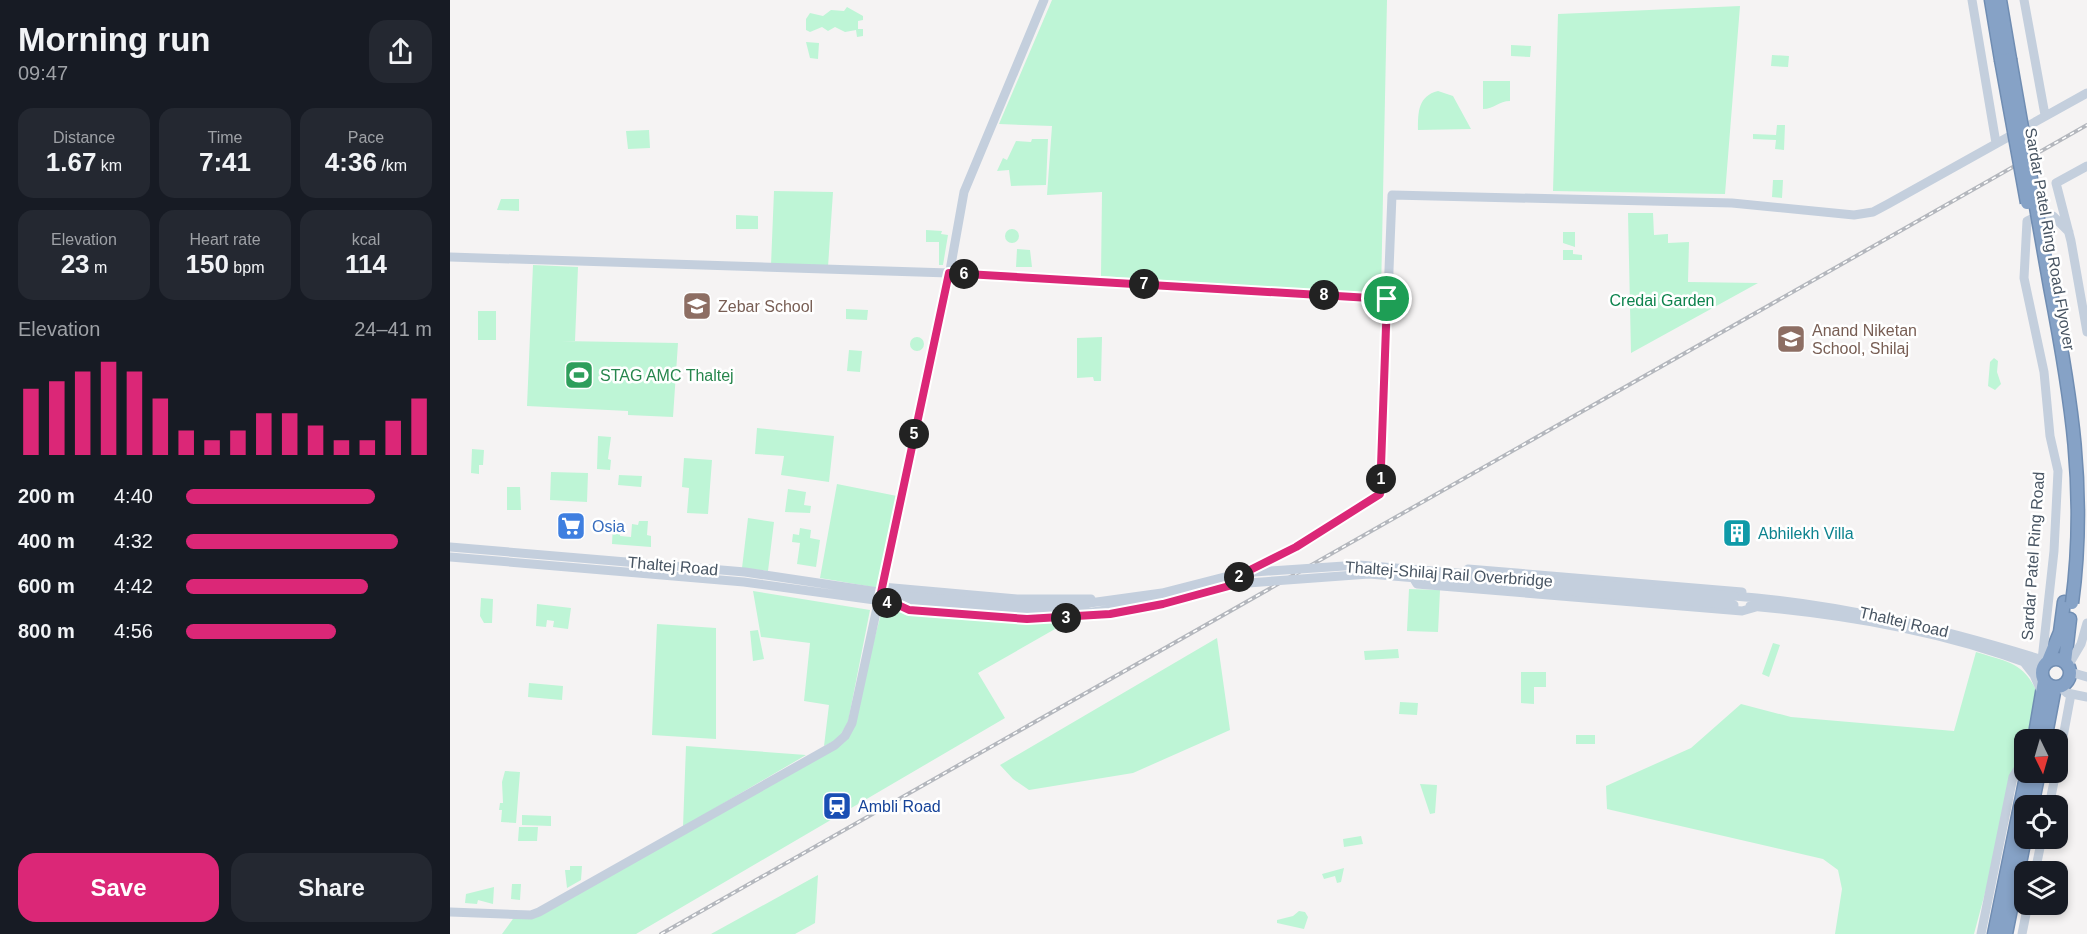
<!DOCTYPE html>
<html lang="en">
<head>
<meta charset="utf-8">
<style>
  body { margin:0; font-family:Arial,sans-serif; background:#242831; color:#f1f3f6; height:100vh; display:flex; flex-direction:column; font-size:22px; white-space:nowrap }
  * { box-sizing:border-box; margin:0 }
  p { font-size:20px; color:#9ea1a6 }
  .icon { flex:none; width:33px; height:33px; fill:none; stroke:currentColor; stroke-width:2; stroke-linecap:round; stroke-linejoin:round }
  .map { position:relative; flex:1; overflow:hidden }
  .panel { display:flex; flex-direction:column; background:#171b24; width:450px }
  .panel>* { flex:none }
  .needle { width:39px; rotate:175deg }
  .fabs { position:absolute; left:1564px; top:729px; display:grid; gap:12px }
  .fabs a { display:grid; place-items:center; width:54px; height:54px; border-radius:12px; background:#171b24; box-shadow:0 3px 9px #0003; font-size:30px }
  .pin { position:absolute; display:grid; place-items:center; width:51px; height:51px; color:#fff; margin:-26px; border:3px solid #fff; border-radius:50%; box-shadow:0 2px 6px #0007 }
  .km { position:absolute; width:30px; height:30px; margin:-15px; border-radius:50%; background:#222; color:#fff; font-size:16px; line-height:30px; text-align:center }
  .round { display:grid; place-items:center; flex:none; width:63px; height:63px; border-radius:18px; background:#242831 }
  .overview { display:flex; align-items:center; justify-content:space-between; height:102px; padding:0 18px }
  h1 { font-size:33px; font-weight:600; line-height:45px }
  .metrics { display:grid; grid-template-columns:repeat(3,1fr); gap:9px; height:102px; padding:6px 18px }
  .metrics div { display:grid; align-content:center; border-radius:15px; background:#242831; text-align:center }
  .metrics b { font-size:26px; font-weight:600 }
  .metrics small { font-size:16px; font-weight:400 }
  .metrics p { font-size:16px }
  .chart { height:168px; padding:12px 18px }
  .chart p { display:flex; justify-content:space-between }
  .chart svg { width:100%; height:108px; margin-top:6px; stroke:#db2777; stroke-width:6 }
  .cta { display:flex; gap:12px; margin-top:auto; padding:12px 18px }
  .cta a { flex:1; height:69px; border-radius:18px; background:#db2777; color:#fff; font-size:24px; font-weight:600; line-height:69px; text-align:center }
  .cta a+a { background:#242831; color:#f1f3f6 }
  ul { padding:0 18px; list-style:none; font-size:20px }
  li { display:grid; grid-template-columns:96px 72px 1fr; align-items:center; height:45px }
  li i { height:15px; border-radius:8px; background:#db2777 }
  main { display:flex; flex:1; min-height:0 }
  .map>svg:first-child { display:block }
  .green { fill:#bef5d6 }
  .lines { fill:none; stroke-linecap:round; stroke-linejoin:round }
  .highway-casing { stroke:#708db2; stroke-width:15 }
  .secondary { stroke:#c4cfdd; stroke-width:9 }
  .highway { stroke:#86a2c6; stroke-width:12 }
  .rail-casing { stroke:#b4b7bd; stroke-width:4 }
  .rail { stroke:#fff; stroke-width:1.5; stroke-dasharray:4.5; stroke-linecap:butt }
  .highway-bridge-casing { stroke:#708db2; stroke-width:15; stroke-linecap:butt }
  .secondary-bridge { stroke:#c4cfdd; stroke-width:9 }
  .highway-bridge { stroke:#86a2c6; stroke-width:12 }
  .route-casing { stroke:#fff; stroke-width:12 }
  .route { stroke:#db2777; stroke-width:8 }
  .labels { text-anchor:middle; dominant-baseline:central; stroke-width:5; stroke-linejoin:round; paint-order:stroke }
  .street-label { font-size:16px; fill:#485563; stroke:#fff }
  .park-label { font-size:16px; fill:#0d834d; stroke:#fff }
  .education-label { font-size:16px; fill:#785e54; stroke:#fff; text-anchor:start }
  .leisure-label { font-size:16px; fill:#27864d; stroke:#fff; text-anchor:start }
  .shop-label { font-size:16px; fill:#366cbe; stroke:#fff; text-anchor:start }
  .culture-label { font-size:16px; fill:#0d838f; stroke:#fff; text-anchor:start }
  .transit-label { font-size:16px; fill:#164399; stroke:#fff; text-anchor:start }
</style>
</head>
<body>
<main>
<section class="panel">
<div class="overview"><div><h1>Morning run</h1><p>09:47</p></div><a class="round"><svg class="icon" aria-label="share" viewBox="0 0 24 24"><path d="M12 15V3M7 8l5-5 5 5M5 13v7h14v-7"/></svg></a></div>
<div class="metrics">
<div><p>Distance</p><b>1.67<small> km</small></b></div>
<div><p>Time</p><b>7:41</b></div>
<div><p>Pace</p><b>4:36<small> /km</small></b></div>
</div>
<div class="metrics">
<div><p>Elevation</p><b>23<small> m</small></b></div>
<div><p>Heart rate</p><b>150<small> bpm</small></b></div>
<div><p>kcal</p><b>114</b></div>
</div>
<div class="chart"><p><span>Elevation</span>24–41 m</p>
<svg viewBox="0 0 160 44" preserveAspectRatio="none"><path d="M5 44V17M15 44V14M25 44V10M35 44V6M45 44V10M55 44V21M65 44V34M75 44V38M85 44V34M95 44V27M105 44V27M115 44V32M125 44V38M135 44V38M145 44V30M155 44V21"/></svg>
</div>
<ul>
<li><b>200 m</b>4:40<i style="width:77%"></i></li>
<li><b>400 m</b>4:32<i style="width:86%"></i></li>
<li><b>600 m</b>4:42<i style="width:74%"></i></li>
<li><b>800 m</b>4:56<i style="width:61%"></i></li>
</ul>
<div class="cta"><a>Save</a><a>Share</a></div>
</section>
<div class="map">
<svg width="1637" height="934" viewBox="0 0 1637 934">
  <rect width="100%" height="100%" fill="#f5f3f3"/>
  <path class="green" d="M602,0H937L931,294L651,276L652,192L597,195L602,126L549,124Z
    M1290,6L1275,194L1103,191L1108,14Z
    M397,7L413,16V20L408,21V29H413V36L407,37L406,30L395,32L385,27L378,31L372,27L360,32L356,30V19L360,13L373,16L381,10L394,11Z
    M356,42L369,43L368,59L360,58Z
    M1061,45L1081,46L1080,57L1061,56Z
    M1322,55L1339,56L1338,67L1321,66Z
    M1033,81H1060V101C1049,101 1044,109 1033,109Z
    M988,91L1003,96L1021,129L968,130C968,112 968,96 988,91Z
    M1327,125H1335L1334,150L1325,149L1326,140L1303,139V134L1326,135Z
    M199,130L200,148L178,149L176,131Z
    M582,139H598L596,185L561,186L559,170L547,171L553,158L557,160L566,141L581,142Z
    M1323,180H1333L1332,198L1322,197Z
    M324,191L383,192L378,267L321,265Z
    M51,199H69V211L47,210Z
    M1178,213H1203L1204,235L1218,234V243L1239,242L1238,282L1308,283L1181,353Z
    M286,215L308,216V229H286Z
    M555 236a7 7 0 1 1 14 0a7 7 0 1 1-14 0Z
    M476,230L492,231L491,234L498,235L493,265H489V242H476Z
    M1113,232H1125V247L1113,243Z
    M567,249L580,250L582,267H566Z
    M1113,250H1123V254L1132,255V260H1113Z
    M83,265L128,267L125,341H111L228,343L223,417L178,415V411L77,406Z
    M396,309L418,310L417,320L396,319Z
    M28,311H46V340H28Z
    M652,337L651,381H644L643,377L627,378V338Z
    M460 344a7 7 0 1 1 14 0a7 7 0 1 1-14 0Z
    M399,350L412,351L410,372L397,371Z
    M1544,358L1548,361L1547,372L1551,384L1545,390L1538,386L1540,362Z
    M307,428L384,436L379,482L331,475L334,456L305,454Z
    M148,436L161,437L158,459L161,460L160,470L147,469Z
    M22,449L34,450L33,465H29V474L21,473Z
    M234,458L262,460L258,514L237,513L239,488L232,487Z
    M101,472L138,473L137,502L100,500Z
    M169,475L192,476L191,487L168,485Z
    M387,484L447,496L429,588L370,578Z
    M57,487H70L71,510H57Z
    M338,489L356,492L354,505L361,506L360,513L335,512Z
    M298,518L324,522L318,571L292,568Z
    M189,521H198L197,535L201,536V547L162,544L163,523L171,524L170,536L181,537L182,524L188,525Z
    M350,528L361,530L360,538L370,540L366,567L347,564L350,543L342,542L343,534L349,535Z
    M959,589L990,590L988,632L957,631Z
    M303,591L420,610L398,722C392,734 386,741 374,746L379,705L354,701L360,643L311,637Z
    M31,598L43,599L42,623H34L30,616Z
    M87,604L121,608L118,629L103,627L104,621L97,620L96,627L86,626Z
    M432,610L601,621L605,629L528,673L555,718L186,934H52L65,916H81L370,753L402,723Z
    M207,624L266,628V739L202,735Z
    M308,630L314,659L303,661L300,631Z
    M767,638L780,730L683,773L579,790L563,779L550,765Z
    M1323,643L1330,645L1319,677L1312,674Z
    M948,649L949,658L915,660L914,651Z
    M1526,652C1557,662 1575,662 1588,695L1524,934H1385L1392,889L1388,870L1373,859L1157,809L1156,786L1241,748L1291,704L1341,717L1504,731Z
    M1071,672H1096V687H1084V704L1071,703Z
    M79,683L113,686L112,700L78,697Z
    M950,702L968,703L967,715L949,714Z
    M1126,735H1145V744H1126Z
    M236,746L356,755L233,827Z
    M55,771L70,772L66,823L51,822L52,810H49L50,803H53L52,782Z
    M970,784L987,785L985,813L980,814Z
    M72,815L101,816V826L72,825Z
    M69,827H88L87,841H68Z
    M911,836L913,844L894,847L893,839Z
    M120,866H132L131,880L117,888L115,870H120Z
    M894,868L891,882L887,883L885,876L874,879L872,874Z
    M368,875L365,923L345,934H261Z
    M62,884H71L70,900L61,899Z
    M44,887L43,904L28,900L27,904L15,903L16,894Z
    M849,911L855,912L858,917L854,929L827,923V920L843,916Z"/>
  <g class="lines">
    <g class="highway-casing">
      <path id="highway" d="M1541,0L1551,60
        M1550,0L1560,59
        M1592 673a14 14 0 1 1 28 0a14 14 0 1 1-28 0Z
        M1598,661L1610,632L1614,602
        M1615,662L1620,619
        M1584,740L1594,681
        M1595,740L1605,687
        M1582,806L1589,772
        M1544,934L1577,772
        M1556,934L1575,838"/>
    </g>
    <path class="secondary" d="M1522,0L1546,143
      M1574,0L1595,115
      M1637,166L1606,183L1621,241L1637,332
      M0,257L499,273L937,299
      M0,547L295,572L462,597
      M0,557L294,582L461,605
      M965,571L964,579L967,584L1292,611L1306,607
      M799,572L846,547L930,494L942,195L1282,203L1404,215L1423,212L1438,204L1637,93
      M1014,578V572L1018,569L1292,592
      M432,587L567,599H641
      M1284,596C1391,604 1493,629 1596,661
      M1300,606C1400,615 1499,632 1593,669
      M454,608L577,619L676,611
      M1592,660L1604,551L1608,471L1600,436L1594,372L1574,278L1577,221L1594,213L1603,216L1619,232
      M1573,661L1584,675L1592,693
      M1618,666L1631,644L1637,623
      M1620,672L1637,677
      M1610,687L1617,693L1637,697
      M1608,764L1621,694
      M1599,806L1606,772
      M1585,872L1592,838
      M0,912L81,915L89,912L385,745L395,736L402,723L499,276L514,192L594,0
      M1531,934L1563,777L1575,758
      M1572,934L1578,904"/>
    <use href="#highway" class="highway"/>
    <g class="rail-casing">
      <path id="rail" d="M211,934L1637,125"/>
    </g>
    <use href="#rail" class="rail"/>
    <g class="highway-bridge-casing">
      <path id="highway-bridge" d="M1560,59C1573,135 1586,211 1600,287C1621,396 1637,492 1622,603
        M1551,60L1577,203"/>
    </g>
    <path class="secondary-bridge" d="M462,597L576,605H625L712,593L790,573L909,565L1284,596
      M461,605L578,613L643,612L713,601L771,585L919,574L1284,605"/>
    <use href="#highway-bridge" class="highway-bridge"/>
  </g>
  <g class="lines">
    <g class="route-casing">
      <path id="route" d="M499,273L937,299L930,494L846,547L790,575L779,586L713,604L660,614L577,619L459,610L444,603L429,602Z"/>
    </g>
    <use href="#route" class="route"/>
  </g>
  <defs>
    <g id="school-square" transform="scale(1.5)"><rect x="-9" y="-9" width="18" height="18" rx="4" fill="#8d6e63" stroke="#fff"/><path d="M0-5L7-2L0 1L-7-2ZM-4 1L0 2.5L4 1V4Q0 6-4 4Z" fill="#fff"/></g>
    <g id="stadium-square" transform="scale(1.5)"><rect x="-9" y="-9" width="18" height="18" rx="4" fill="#2e9e5b" stroke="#fff"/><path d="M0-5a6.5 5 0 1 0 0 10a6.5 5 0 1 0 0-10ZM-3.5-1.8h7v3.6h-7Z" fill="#fff"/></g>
    <g id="supermarket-square" transform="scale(1.5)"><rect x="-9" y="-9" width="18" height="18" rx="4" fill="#3f7fe0" stroke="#fff"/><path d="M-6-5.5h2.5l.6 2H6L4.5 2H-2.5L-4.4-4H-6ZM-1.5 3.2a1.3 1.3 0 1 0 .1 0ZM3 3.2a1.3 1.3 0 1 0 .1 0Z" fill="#fff"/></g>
    <g id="building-square" transform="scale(1.5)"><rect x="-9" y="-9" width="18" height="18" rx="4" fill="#0f9aa8" stroke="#fff"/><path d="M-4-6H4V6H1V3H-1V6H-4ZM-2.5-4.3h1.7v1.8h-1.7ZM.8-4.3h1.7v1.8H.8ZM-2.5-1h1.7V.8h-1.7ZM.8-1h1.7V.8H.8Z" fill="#fff"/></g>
    <g id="station-square" transform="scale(1.5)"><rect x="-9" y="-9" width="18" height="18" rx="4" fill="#1a4fb4" stroke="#fff"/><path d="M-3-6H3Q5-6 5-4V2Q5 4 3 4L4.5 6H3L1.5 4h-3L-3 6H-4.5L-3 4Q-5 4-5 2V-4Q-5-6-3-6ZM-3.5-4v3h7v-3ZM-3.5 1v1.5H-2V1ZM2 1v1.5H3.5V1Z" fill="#fff"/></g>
  </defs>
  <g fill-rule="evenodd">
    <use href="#school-square" x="247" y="306"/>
    <use href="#school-square" x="1341" y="339"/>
    <use href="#stadium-square" x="129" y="375"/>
    <use href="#supermarket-square" x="121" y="526"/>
    <use href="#building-square" x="1287" y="533"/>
    <use href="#station-square" x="387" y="806"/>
  </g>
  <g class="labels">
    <g class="street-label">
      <text transform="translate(1600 239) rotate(80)">Sardar Patel Ring Road Flyover</text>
      <text transform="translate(1583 556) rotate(-86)">Sardar Patel Ring Road</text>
      <text transform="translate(223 566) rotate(5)">Thaltej Road</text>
      <text transform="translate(999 574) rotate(4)">Thaltej-Shilaj Rail Overbridge</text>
      <text transform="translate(1454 622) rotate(13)">Thaltej Road</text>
    </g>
    <g class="park-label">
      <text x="1212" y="300">Credai Garden</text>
    </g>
    <g class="education-label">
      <text x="268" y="306">Zebar School</text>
      <text x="1362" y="330">Anand Niketan<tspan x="1362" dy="18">School, Shilaj</tspan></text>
    </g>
    <g class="leisure-label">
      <text x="150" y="375">STAG AMC Thaltej</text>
    </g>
    <g class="shop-label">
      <text x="142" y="526">Osia</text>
    </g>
    <g class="culture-label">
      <text x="1308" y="533">Abhilekh Villa</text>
    </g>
    <g class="transit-label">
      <text x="408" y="806">Ambli Road</text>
    </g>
  </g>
</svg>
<div class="fabs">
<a><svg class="needle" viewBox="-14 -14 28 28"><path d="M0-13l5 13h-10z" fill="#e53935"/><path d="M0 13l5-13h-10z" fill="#9ea1a6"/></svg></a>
<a><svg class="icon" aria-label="locate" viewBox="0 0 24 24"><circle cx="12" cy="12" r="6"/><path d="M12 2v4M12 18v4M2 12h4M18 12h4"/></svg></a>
<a><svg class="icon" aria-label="layers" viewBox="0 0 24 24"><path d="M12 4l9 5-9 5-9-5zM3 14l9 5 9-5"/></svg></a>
</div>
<div class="pin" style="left:937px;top:299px;background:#1e9e55"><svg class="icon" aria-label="arrive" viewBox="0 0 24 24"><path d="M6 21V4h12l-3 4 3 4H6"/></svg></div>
<b class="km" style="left:931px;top:479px">1</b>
<b class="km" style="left:789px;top:577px">2</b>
<b class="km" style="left:616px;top:618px">3</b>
<b class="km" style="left:437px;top:603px">4</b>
<b class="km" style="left:464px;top:434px">5</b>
<b class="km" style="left:514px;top:274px">6</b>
<b class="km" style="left:694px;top:284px">7</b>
<b class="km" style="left:874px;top:295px">8</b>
</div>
</main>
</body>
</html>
